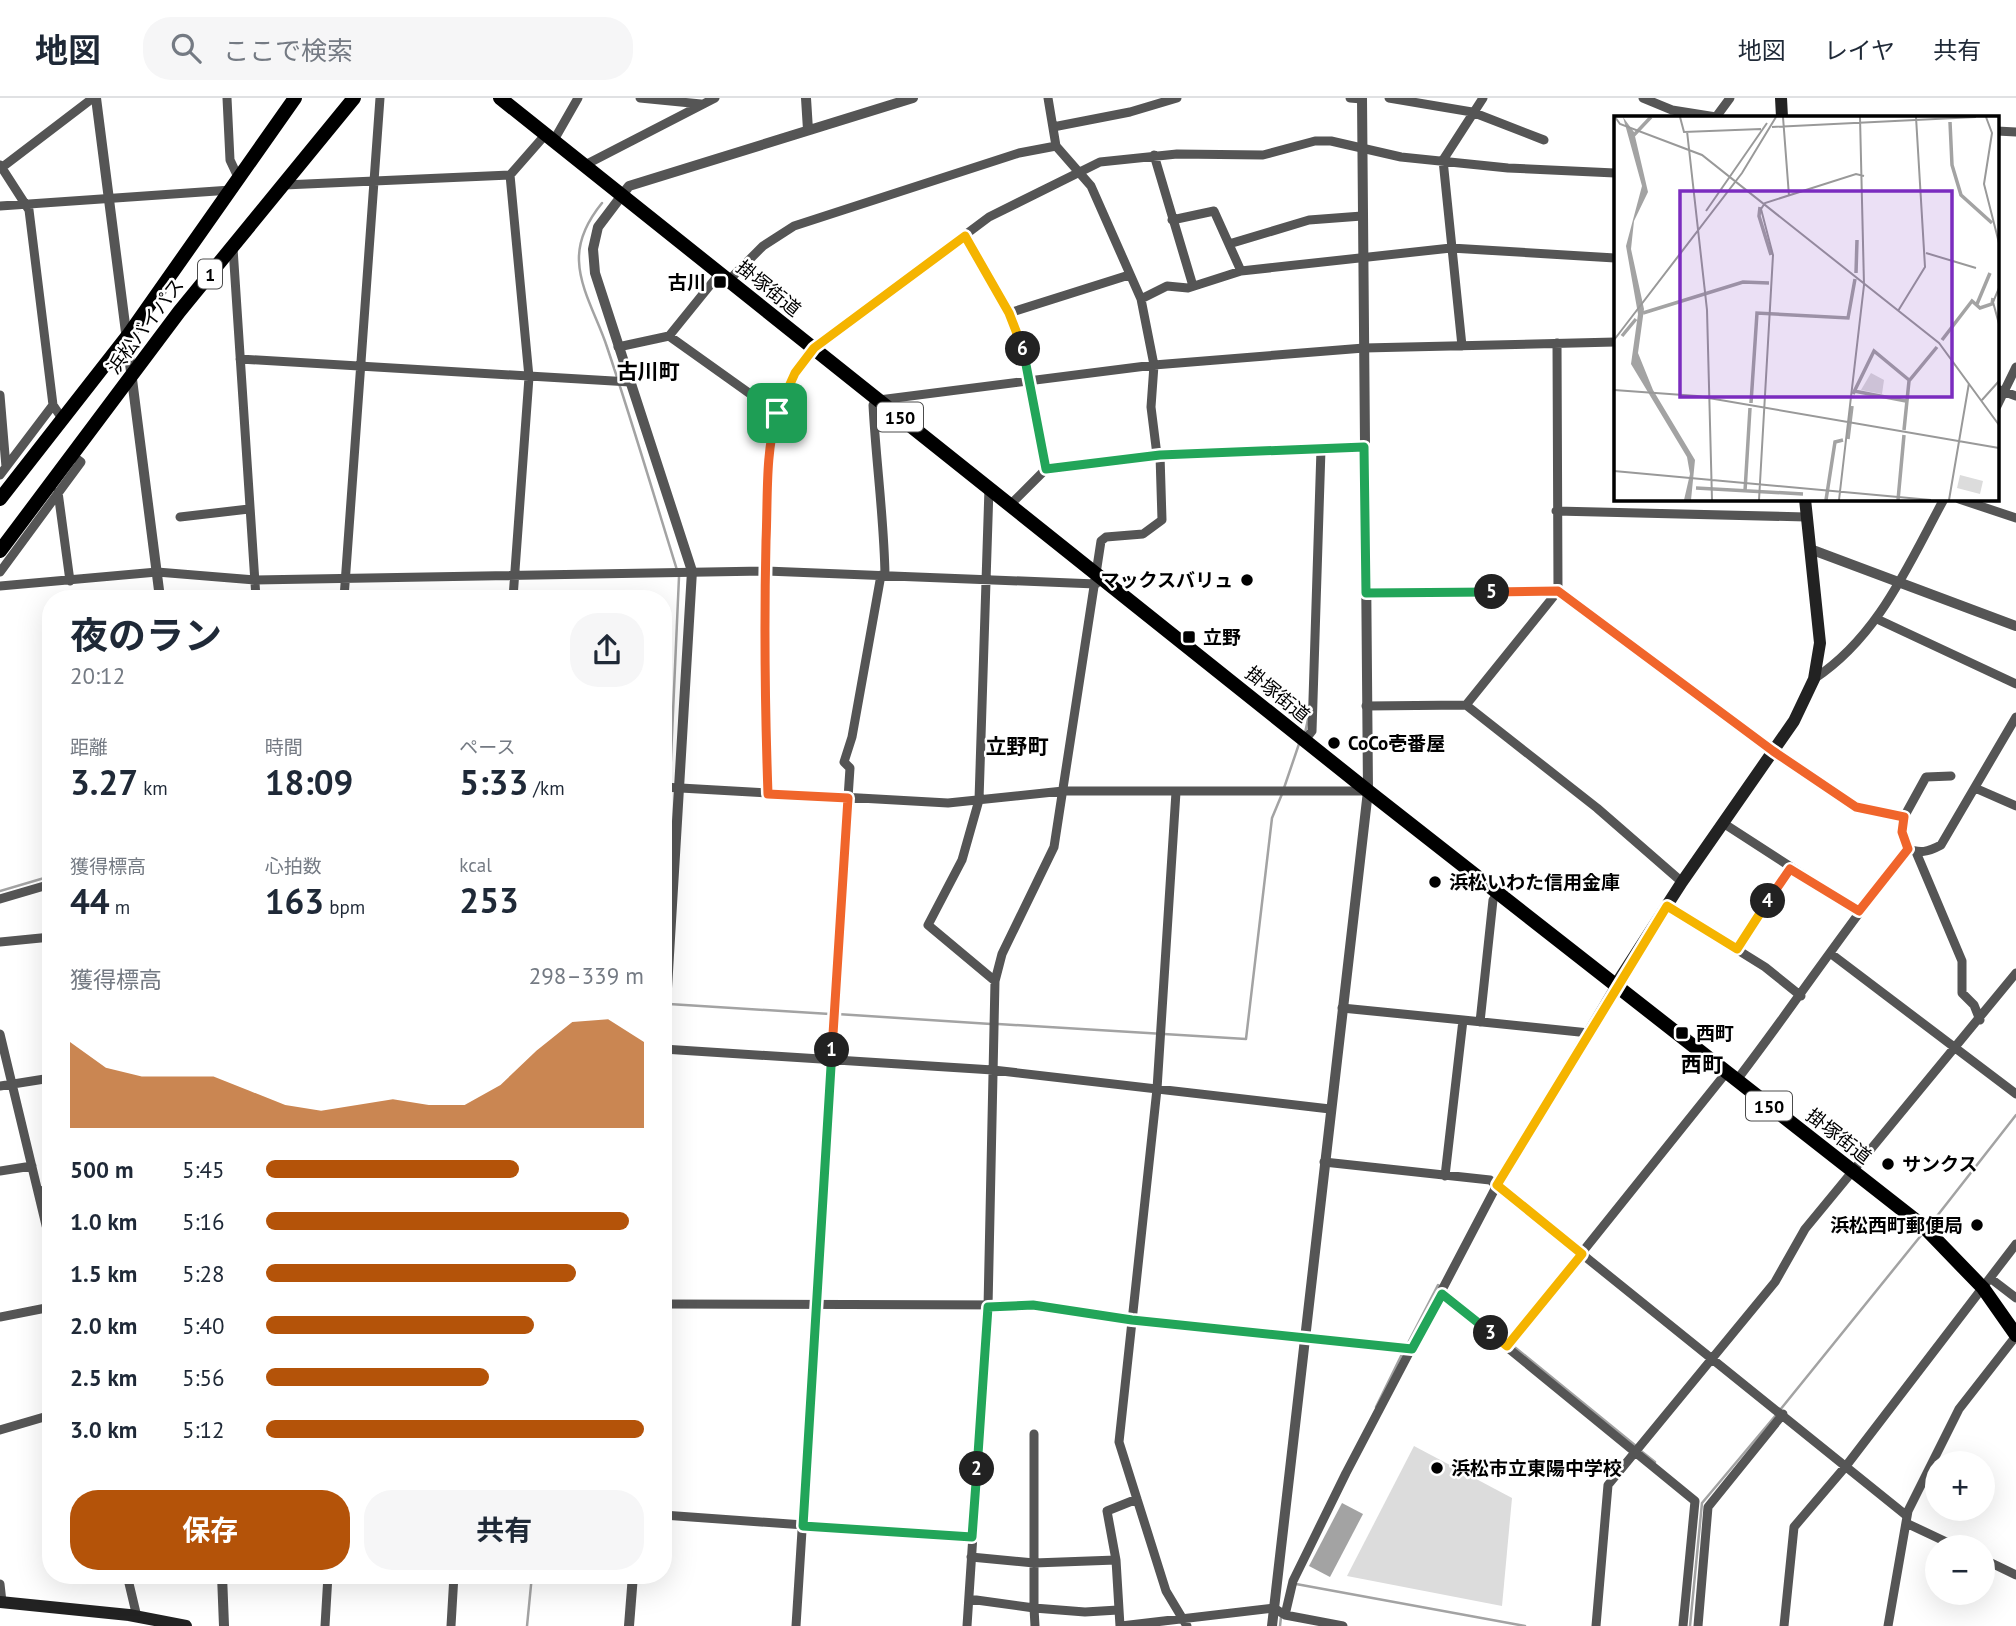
<!DOCTYPE html>
<html lang="ja">
<head>
<meta charset="utf-8">
<style>
  body { margin:0; font-family:"PT Sans","Noto Sans JP",sans-serif; background:#f6f6f7; color:#1f2937; height:100vh; display:flex; flex-direction:column; font-size:26px; white-space:nowrap }
  * { box-sizing:border-box; margin:0 }
  p { font-size:23px; color:#747a83 }
  .icon { flex:none; width:38px; height:38px; fill:none; stroke:currentColor; stroke-width:2; stroke-linecap:round; stroke-linejoin:round }
  .map { position:relative; flex:1; overflow:hidden }
  .side { position:absolute; left:42px; top:492px; width:630px; height:994px; display:flex; flex-direction:column; background:#fff; border-radius:28px; box-shadow:0 7px 28px #0002 }
  .side>* { flex:none }
  .buttons { position:absolute; left:1925px; top:1353px; display:grid; gap:14px }
  .buttons a { display:grid; place-items:center; width:70px; height:70px; border-radius:50%; background:#fff; box-shadow:0 7px 28px #0002; font-size:35px }
  .pin { position:absolute; display:grid; place-items:center; width:60px; height:60px; color:#fff; margin:-30px; border-radius:14px; box-shadow:0 4px 10px #0006 }
  .km { position:absolute; width:35px; height:35px; margin:-18px; border-radius:50%; background:#222; color:#fff; font-size:19px; line-height:35px; text-align:center }
  .round { display:grid; place-items:center; flex:none; width:74px; height:74px; border-radius:28px; background:#f6f6f7 }
  .summary { display:flex; align-items:center; justify-content:space-between; height:119px; padding:0 28px }
  h1 { font-size:38px; font-weight:700; line-height:52px }
  .figures { display:grid; grid-template-columns:repeat(3,1fr); gap:10px; height:119px; padding:7px 28px }
  .figures div { display:grid; align-content:center }
  .figures b { font-size:35px; font-weight:700 }
  .figures small { font-size:19px; font-weight:400 }
  .figures p { font-size:19px }
  .chart { height:196px; padding:14px 28px }
  .chart p { display:flex; justify-content:space-between }
  .chart svg { width:100%; height:126px; margin-top:7px; fill:#b45309; opacity:.7 }
  .button { display:flex; gap:14px; margin-top:auto; padding:14px 28px }
  .button a { flex:1; height:80px; border-radius:28px; background:#b45309; color:#fff; font-size:28px; font-weight:700; line-height:80px; text-align:center }
  .button a+a { background:#f6f6f7; color:#1f2937 }
  ul { padding:0 28px; list-style:none; font-size:23px }
  li { display:grid; grid-template-columns:112px 84px 1fr; align-items:center; height:52px }
  li i { height:18px; border-radius:9px; background:#b45309 }
  header { display:flex; align-items:center; gap:42px; box-sizing:border-box; height:98px; padding:0 35px; background:#fff; border-bottom:2px solid #e0e1e3 }
  header strong { font-size:33px }
  nav { display:flex; gap:38px; margin-inline-start:auto; font-size:24px }
  .search { width:490px; height:63px; background:#f6f6f7; display:flex; align-items:center; gap:18px; box-sizing:border-box; padding:0 24px; border-radius:28px; color:#747a83; font-size:26px }
  .map>svg:first-child { display:block }
  .green { fill:#dcdcdc }
  .water { fill:#a3a3a3 }
  .lines { fill:none; stroke-linecap:round; stroke-linejoin:round }
  .stream { stroke:#a3a3a3; stroke-width:2.5 }
  .minor { stroke:#555; stroke-width:9 }
  .tertiary { stroke:#555; stroke-width:10 }
  .secondary { stroke:#222; stroke-width:12 }
  .trunk { stroke:#000; stroke-width:14 }
  .split-1-casing { stroke:#fff; stroke-width:14 }
  .split-2-casing { stroke:#fff; stroke-width:14 }
  .split-3-casing { stroke:#fff; stroke-width:14 }
  .split-4-casing { stroke:#fff; stroke-width:14 }
  .split-5-casing { stroke:#fff; stroke-width:14 }
  .split-6-casing { stroke:#fff; stroke-width:14 }
  .split-7-casing { stroke:#fff; stroke-width:14 }
  .split-1 { stroke:#f0652b; stroke-width:9 }
  .split-2 { stroke:#22a559; stroke-width:9 }
  .split-3 { stroke:#22a559; stroke-width:9 }
  .split-4 { stroke:#f5b400; stroke-width:9 }
  .split-5 { stroke:#f0652b; stroke-width:9 }
  .split-6 { stroke:#22a559; stroke-width:9 }
  .split-7 { stroke:#f5b400; stroke-width:9 }
  .poi-dot { fill:#000; stroke:#fff; stroke-width:2.5 }
  .labels { text-anchor:middle; dominant-baseline:central; stroke-width:5; stroke-linejoin:round; paint-order:stroke }
  .shield { fill:#fff; stroke:#4c4c4c; stroke-width:2 }
  .shield-label { font-size:18px; font-weight:bold; fill:#000 }
  .poi-label { font-size:19px; font-weight:bold; fill:#000; stroke:#fff; text-anchor:start }
  .street-label { font-size:19px; fill:#000; stroke:#fff }
  .neighbourhood-label { font-size:21px; font-weight:bold; fill:#000; stroke:#fff }
  .inset-river { fill:none; stroke:#a3a3a3; stroke-width:3.5 }
  .inset-road { fill:none; stroke:#999; stroke-width:2 }
  .view { fill:#7b2cbf; fill-opacity:0.15; stroke:#7b2cbf; stroke-width:3.5 }
  .inset-edge { fill:none; stroke:#000; stroke-width:3.5 }
</style>
</head>
<body>
<header>
<strong>地図</strong>
<div class="search"><svg class="icon" aria-label="search" viewBox="0 0 24 24"><circle cx="10" cy="10" r="6"/><path d="M15 15l6 6"/></svg>ここで検索</div>
<nav><a>地図</a><a>レイヤ</a><a>共有</a></nav>
</header>
<div class="map">
<svg width="2016" height="1528" viewBox="0 0 2016 1528">
  <rect width="100%" height="100%" fill="#fff"/>
  <path class="green" d="M1414,1348L1512,1400L1502,1508L1347,1478Z"/>
  <path class="water" d="M1342,1405L1363,1416L1330,1479L1309,1468Z"/>
  <g class="lines">
    <path class="stream" d="M602,105C589,121 578,141 579,163C580,192 598,221 607,249C632,323 654,398 677,472
      M1305,635L1308,621
      M663,683L670,682L679,479
      M1284,690L1300,643
      M0,793L51,778
      M669,906L830,916
      M837,916L991,926
      M998,926L1246,941L1272,720L1282,696
      M1930,1127L2016,1017
      M1446,1193L1636,1348
      M1407,1247L1438,1187L1441,1189
      M1376,1309L1404,1252
      M1780,1312L1923,1135
      M1641,1353L1655,1364
      M1296,1486L1525,1528
      M527,1528L532,1477
      M1280,1528L1281,1519
      M1690,1528L1702,1405L1776,1317"/>
    <path class="minor" d="M227,0L230,62L238,79
      M640,0L701,6
      M1048,0L1056,48L1091,88L1141,201L1154,267L1151,309L1157,357
      M1350,0L1362,1
      M1389,0L1472,14L1544,42
      M1643,0L1672,12L1716,19
      M1716,19L1730,0
      M1053,29L1130,14L1177,0
      M1997,33L2016,34
      M554,42L578,0
      M1154,57L1193,188
      M0,67L29,112L53,307L63,322
      M585,67L715,0
      M0,71L93,0
      M284,87L510,77
      M0,108L231,92
      M1172,122L1214,113L1241,173
      M965,138L1009,215L1021,244L1046,371
      M1229,146L1309,122L1362,118
      M233,150L256,500
      M729,182L763,148L794,128L1019,55L1056,48
      M1141,201L1167,188L1188,190L1241,173L1451,150L1615,160
      M1009,215L1129,177
      M669,238L777,315
      M1462,248L1443,62L1483,0
      M618,249L669,238L720,175
      M240,261L630,284
      M1997,291L2016,298
      M0,297L6,369
      M1997,308L2016,269
      M0,377L53,307
      M989,390L979,702L962,762L928,827L995,883
      M58,394L70,483
      M1959,401L2016,420
      M1010,407L1046,371L1160,357L1364,349
      M1556,413L1806,419
      M180,419L249,411
      M0,474L81,364L72,357
      M885,477C884,420 876,364 873,307L879,302L1154,267L1364,250L1615,244
      M0,488L157,474L255,482L766,473L1096,486
      M1366,495L1558,493L1773,653L1856,709L1904,719L1902,734L1906,750C1920,756 1928,754 1941,747L2016,619
      M344,500L380,0
      M513,500L529,279L510,77L546,36
      M1877,521L2016,586
      M1814,581C1879,538 1908,467 1944,401
      M1466,607L1558,493L1557,245
      M1366,608L1466,607L1597,710L1682,784
      M1305,642L1312,633L1321,351
      M663,689L948,705L1063,693H1366
      M1975,690L2016,708
      M1176,694L1157,991L1119,1344L1166,1493L1187,1528
      M768,696C765,608 764,522 767,435C768,404 764,369 770,339C776,306 794,276 814,250L989,119L1100,64L1177,56L1263,57L1315,43H1331L1401,59L1508,70L1615,75
      M1904,719L1926,679L1951,678
      M1723,725L1859,813
      M1916,754L1962,863V895L1974,907L1980,922
      M0,801L51,786
      M1667,808L1765,869L1801,898
      M0,844L51,839
      M1737,851L1790,771
      M1830,855L2016,996
      M1342,910L1463,922
      M1480,924L1493,802L1498,795
      M0,936L51,1148
      M663,951L993,972L1330,1011
      M1736,983C1795,906 1848,826 1908,751
      M0,988L51,980
      M1324,1064L1490,1082L1907,1418
      M0,1073L32,1068
      M1445,1078L1463,922L1589,935
      M38,1093L51,1092
      M1990,1180L2016,1200
      M1442,1196L1695,1403L1683,1528
      M663,1206L1033,1207L1132,1222L1412,1251
      M0,1219L51,1209
      M1507,1248L1726,975
      M0,1332L51,1317
      M663,1417L973,1439
      M1906,1425L1957,1449
      M971,1459L1034,1465L1116,1462
      M1983,1461L2016,1477
      M127,1477L137,1519
      M0,1486L2,1504
      M969,1501L1034,1510V1336
      M1285,1517L1293,1483L1346,1375L1497,1087L1615,888
      M325,1528L328,1477
      M451,1528L454,1477
      M796,1528L848,700L850,670L844,664L852,639L881,477
      M967,1528L988,1209L995,883L1002,856L1054,749L1101,443L1106,439L1143,436L1162,422L1160,357
      M1035,1528L1034,1510L1085,1514L1118,1512
      M1120,1528L1116,1462L1107,1413L1137,1401
      M1121,1528L1274,1510L1285,1517L1343,1528
      M1596,1528L1608,1387L1775,1184L1805,1131L2016,875
      M1698,1528L1708,1409L1783,1316
      M1784,1528L1794,1429L1846,1368L2016,1146
      M1888,1528L1908,1413L1959,1311L2016,1238"/>
    <path class="tertiary" d="M96,0L160,500
      M806,0L808,32
      M1810,451L2016,528
      M663,957L692,473L595,175L593,151L598,129L629,88L913,0
      M222,1477L224,1528
      M629,1528L633,1477
      M1272,1528L1368,693L1362,0"/>
    <path class="secondary" d="M1781,0L1782,19
      M1615,888L1682,784L1794,623L1814,581L1820,545L1805,401
      M0,1504L129,1517L186,1528"/>
    <path class="trunk" d="M500,0L1368,693L1923,1128L1983,1190L2016,1237
      M0,401L129,236L295,0
      M0,453L179,214L354,0"/>
  </g>
  <g class="lines">
    <g class="split-1-casing">
      <path id="split-1" d="M777,315C765,356 768,400 766,443C764,527 765,611 768,696L848,700L832,952"/>
    </g>
    <g class="split-2-casing">
      <path id="split-2" d="M832,952L803,1428L972,1439L977,1371"/>
    </g>
    <g class="split-3-casing">
      <path id="split-3" d="M977,1371L988,1209L1033,1207L1132,1222L1412,1251L1442,1196L1491,1235"/>
    </g>
    <g class="split-4-casing">
      <path id="split-4" d="M1491,1235L1507,1248L1582,1156L1497,1087L1667,808L1737,851L1768,803"/>
    </g>
    <g class="split-5-casing">
      <path id="split-5" d="M1492,494L1558,493L1773,653L1856,709L1904,719L1902,734L1908,751L1859,813L1790,771L1768,803"/>
    </g>
    <g class="split-6-casing">
      <path id="split-6" d="M1023,251L1046,371L1160,357L1364,349L1366,495L1492,494"/>
    </g>
    <g class="split-7-casing">
      <path id="split-7" d="M777,315L795,275L814,250L965,138L1009,215L1023,251"/>
    </g>
    <use href="#split-1" class="split-1"/>
    <use href="#split-2" class="split-2"/>
    <use href="#split-3" class="split-3"/>
    <use href="#split-4" class="split-4"/>
    <use href="#split-5" class="split-5"/>
    <use href="#split-6" class="split-6"/>
    <use href="#split-7" class="split-7"/>
  </g>
  <g class="poi-dot">
    <rect x="713" y="177" width="14" height="14" rx="3.5"/>
    <circle cx="1247" cy="482" r="7"/>
    <rect x="1182" y="532" width="14" height="14" rx="3.5"/>
    <circle cx="1334" cy="645" r="7"/>
    <circle cx="1435" cy="784" r="7"/>
    <rect x="1675" y="928" width="14" height="14" rx="3.5"/>
    <circle cx="1888" cy="1066" r="7"/>
    <circle cx="1977" cy="1127" r="7"/>
    <circle cx="1437" cy="1370" r="7"/>
  </g>
  <g class="labels">
    <g class="shield">
      <rect x="198" y="161.5" width="24" height="29" rx="5"/>
      <rect x="877" y="304.5" width="46" height="29" rx="5"/>
      <rect x="1746" y="993.5" width="46" height="29" rx="5"/>
    </g>
    <g class="shield-label">
      <text x="210" y="176">1</text>
      <text x="900" y="319">150</text>
      <text x="1769" y="1008">150</text>
    </g>
    <g class="poi-label">
      <text x="706" y="184" text-anchor="end">古川</text>
      <text x="1233" y="482" text-anchor="end">マックスバリュ</text>
      <text x="1203" y="539">立野</text>
      <text x="1348" y="645">CoCo壱番屋</text>
      <text x="1449" y="784">浜松いわた信用金庫</text>
      <text x="1696" y="935">西町</text>
      <text x="1902" y="1066">サンクス</text>
      <text x="1963" y="1127" text-anchor="end">浜松西町郵便局</text>
      <text x="1451" y="1370">浜松市立東陽中学校</text>
    </g>
    <g class="street-label">
      <text transform="translate(769 190) rotate(39)">掛塚街道</text>
      <text transform="translate(145 228) rotate(-53)">浜松バイパス</text>
      <text transform="translate(1278 596) rotate(39)">掛塚街道</text>
      <text transform="translate(1839 1038) rotate(38)">掛塚街道</text>
    </g>
    <g class="neighbourhood-label">
      <text x="648" y="273">古川町</text>
      <text x="1017" y="648">立野町</text>
      <text x="1702" y="966">西町</text>
    </g>
  </g>
  <g transform="translate(1614 18)">
    <rect width="385" height="385" fill="#fff"/>
    <path d="M257,257L270,264L268,278L247,274ZM346,359L369,365L366,378L343,372Z" fill="#dcdcdc"/>
    <path d="M9,1L20,16L34,76L20,105L17,133L30,193L24,237L39,274L81,344L77,384H70L76,358L73,341L17,248L24,198L12,130L28,70Z" fill="#a3a3a3"/>
    <path class="inset-river" d="M336,6L338,49L347,79L378,107M19,20L37,1M146,91L145,100L157,139M242,157L243,124M363,188L376,157M29,197L129,166L155,167M8,220L22,203M328,224L358,185L366,192L378,188L379,182M240,275L292,285M239,278L260,235L295,264M137,287L143,197L234,202L241,163M290,314L295,265L323,231M234,323L238,290M82,372L189,378M131,375L136,292M212,384L221,326L229,324M284,384L290,319"/>
    <path class="inset-road" d="M1,1L6,8L88,39L325,227L385,309M66,1L70,16L147,13M169,1L175,80M372,1L378,17L370,68L385,127M158,11L362,1M73,15L93,194L98,384M92,95L153,7M312,137L362,152M385,172L379,186L385,208M284,195L311,151L302,1M0,224L128,57L162,1M0,274L83,280L385,332M368,284L385,265M0,355L317,384M145,384L159,139L147,93L151,87L242,58L250,60M225,384L250,169L246,1M335,384L355,267"/>
    <path class="view" d="M66,75H338V281H66Z"/>
    <rect width="385" height="385" class="inset-edge"/>
  </g>
</svg>
<div class="buttons">
<a>+</a>
<a>−</a>
</div>
<div class="pin" style="left:777px;top:315px;background:#1e9e55"><svg class="icon" aria-label="arrive" viewBox="0 0 24 24"><path d="M6 21V4h12l-3 4 3 4H6"/></svg></div>
<b class="km" style="left:832px;top:952px">1</b>
<b class="km" style="left:977px;top:1371px">2</b>
<b class="km" style="left:1491px;top:1235px">3</b>
<b class="km" style="left:1768px;top:803px">4</b>
<b class="km" style="left:1492px;top:494px">5</b>
<b class="km" style="left:1023px;top:251px">6</b>
<section class="side">
<div class="summary"><div><h1>夜のラン</h1><p>20:12</p></div><a class="round"><svg class="icon" aria-label="share" viewBox="0 0 24 24"><path d="M12 15V3M7 8l5-5 5 5M5 13v7h14v-7"/></svg></a></div>
<div class="figures">
<div><p>距離</p><b>3.27<small> km</small></b></div>
<div><p>時間</p><b>18:09</b></div>
<div><p>ペース</p><b>5:33<small> /km</small></b></div>
</div>
<div class="figures">
<div><p>獲得標高</p><b>44<small> m</small></b></div>
<div><p>心拍数</p><b>163<small> bpm</small></b></div>
<div><p>kcal</p><b>253</b></div>
</div>
<div class="chart"><p><span>獲得標高</span>298–339 m</p>
<svg viewBox="0 0 160 44" preserveAspectRatio="none"><path d="M0 44V14L10 23L20 26L30 26L40 26L50 31L60 36L70 38L80 36L90 34L100 36L110 36L120 29L130 17L140 7L150 6L160 14V44z"/></svg>
</div>
<ul>
<li><b>500 m</b>5:45<i style="width:67%"></i></li>
<li><b>1.0 km</b>5:16<i style="width:96%"></i></li>
<li><b>1.5 km</b>5:28<i style="width:82%"></i></li>
<li><b>2.0 km</b>5:40<i style="width:71%"></i></li>
<li><b>2.5 km</b>5:56<i style="width:59%"></i></li>
<li><b>3.0 km</b>5:12<i style="width:100%"></i></li>
</ul>
<div class="button"><a>保存</a><a>共有</a></div>
</section>
</div>
</body>
</html>
